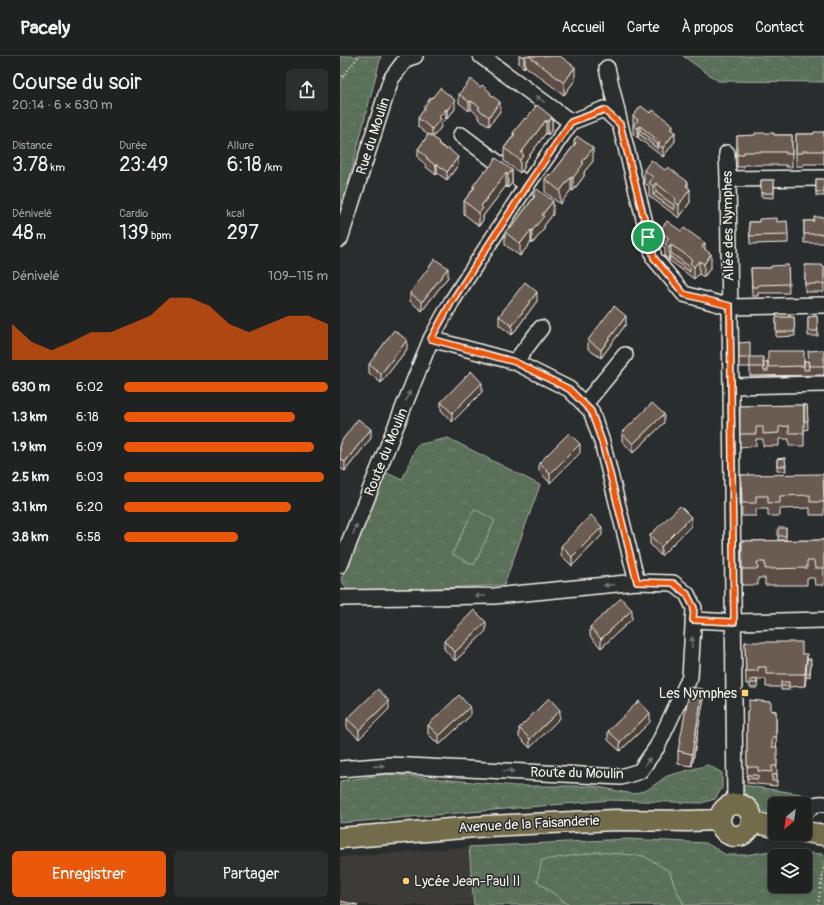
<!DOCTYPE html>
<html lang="fr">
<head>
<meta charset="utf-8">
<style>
  body { margin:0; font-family:Pangolin,sans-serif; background:#2d2f2f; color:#f1f3f6; height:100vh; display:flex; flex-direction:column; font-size:15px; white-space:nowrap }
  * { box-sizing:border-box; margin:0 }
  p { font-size:13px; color:#a2a4a5 }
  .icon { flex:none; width:22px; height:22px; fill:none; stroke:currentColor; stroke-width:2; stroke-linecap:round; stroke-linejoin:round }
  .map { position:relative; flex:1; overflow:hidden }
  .side { display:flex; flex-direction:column; background:#202222; width:340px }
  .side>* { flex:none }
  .needle { width:26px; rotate:209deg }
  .buttons { position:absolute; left:428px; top:741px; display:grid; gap:8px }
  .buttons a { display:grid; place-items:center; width:44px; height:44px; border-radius:6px; background:#202222; box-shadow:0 2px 6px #0003,0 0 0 1px #3d3f40; font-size:20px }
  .pin { position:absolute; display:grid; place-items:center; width:34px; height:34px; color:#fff; margin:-17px; border:2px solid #fff; border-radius:50%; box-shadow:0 1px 4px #0007 }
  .round { display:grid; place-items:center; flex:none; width:42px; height:42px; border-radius:6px; background:#2d2f2f }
  .headline { display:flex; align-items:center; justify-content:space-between; height:68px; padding:0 12px }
  h1 { font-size:22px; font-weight:600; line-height:30px }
  .figures { display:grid; grid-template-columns:repeat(3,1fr); gap:6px; height:68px; padding:4px 12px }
  .figures div { display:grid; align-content:center }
  .figures b { font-size:20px; font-weight:600 }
  .figures small { font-size:11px; font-weight:400 }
  .figures p { font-size:11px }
  .chart { height:112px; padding:8px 12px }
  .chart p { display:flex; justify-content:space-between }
  .chart svg { width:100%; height:72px; margin-top:4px; fill:#ea580c; opacity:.7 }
  .cta { display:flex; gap:8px; margin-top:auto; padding:8px 12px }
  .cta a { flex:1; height:46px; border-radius:6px; background:#ea580c; color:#fff; font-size:16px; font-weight:600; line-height:46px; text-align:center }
  .cta a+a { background:#2d2f2f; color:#f1f3f6 }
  ul { padding:0 12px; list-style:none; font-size:13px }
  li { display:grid; grid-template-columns:64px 48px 1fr; align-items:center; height:30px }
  li i { height:10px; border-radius:5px; background:#ea580c }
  header { display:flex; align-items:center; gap:24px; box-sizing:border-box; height:56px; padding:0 20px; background:#202222; border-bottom:1px solid #3d3f40 }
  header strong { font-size:19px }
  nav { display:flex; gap:22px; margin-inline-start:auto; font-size:14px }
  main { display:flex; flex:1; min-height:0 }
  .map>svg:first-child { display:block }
  .built { fill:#3d3b39 }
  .grass { fill:url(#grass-tufts); stroke:#a7b0a1; fill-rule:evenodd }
  .forest { fill:url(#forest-crowns); stroke:#a7b0a1 }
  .pitch { fill:#5a6f5a; stroke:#a7b0a1 }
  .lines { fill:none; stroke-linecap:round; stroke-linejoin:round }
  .minor-casing { stroke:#f4f1e8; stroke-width:18 }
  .major-casing { stroke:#f4f1e8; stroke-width:23 }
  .path { stroke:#f4f1e8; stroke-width:2.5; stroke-dasharray:1 3; stroke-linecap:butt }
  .minor { stroke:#2a2d2e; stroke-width:15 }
  .major { stroke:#736c4b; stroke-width:20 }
  .wall { fill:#5b4e47; stroke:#f4f1e8 }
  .shaded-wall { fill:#4a4039; stroke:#f4f1e8 }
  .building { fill:#6a5b52; stroke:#f4f1e8 }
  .oneway { fill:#71726f }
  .route-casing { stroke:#fff; stroke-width:8 }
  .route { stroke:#ea580c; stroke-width:5 }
  .poi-dot { fill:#ffd166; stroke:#2a2d2e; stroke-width:1.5 }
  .labels { text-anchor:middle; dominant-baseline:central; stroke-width:3; stroke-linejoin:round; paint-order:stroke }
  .street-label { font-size:14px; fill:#f4f1e8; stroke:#2a2d2e }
  .poi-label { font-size:14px; fill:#f4f1e8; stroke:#2a2d2e; text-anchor:end }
</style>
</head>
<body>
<header>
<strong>Pacely</strong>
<nav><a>Accueil</a><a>Carte</a><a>À propos</a><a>Contact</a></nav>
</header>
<main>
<section class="side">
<div class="headline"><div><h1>Course du soir</h1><p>20:14 · 6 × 630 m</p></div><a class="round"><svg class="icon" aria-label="share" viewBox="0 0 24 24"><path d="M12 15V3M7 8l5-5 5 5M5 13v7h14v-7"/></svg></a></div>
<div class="figures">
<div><p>Distance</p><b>3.78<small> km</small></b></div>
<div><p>Durée</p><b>23:49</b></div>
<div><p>Allure</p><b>6:18<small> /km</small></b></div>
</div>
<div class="figures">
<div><p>Dénivelé</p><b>48<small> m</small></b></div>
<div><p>Cardio</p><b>139<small> bpm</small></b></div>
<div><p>kcal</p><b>297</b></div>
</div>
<div class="chart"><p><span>Dénivelé</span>109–115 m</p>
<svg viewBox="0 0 160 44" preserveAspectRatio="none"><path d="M0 44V22L10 33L20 38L30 33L40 27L50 27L60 22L70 17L80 6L90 6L100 11L110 22L120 27L130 22L140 17L150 17L160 22V44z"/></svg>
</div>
<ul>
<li><b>630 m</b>6:02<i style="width:100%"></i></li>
<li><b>1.3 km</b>6:18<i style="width:84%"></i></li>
<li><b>1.9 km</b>6:09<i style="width:93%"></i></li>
<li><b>2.5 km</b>6:03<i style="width:98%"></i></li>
<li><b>3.1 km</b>6:20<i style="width:82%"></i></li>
<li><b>3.8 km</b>6:58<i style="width:56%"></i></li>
</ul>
<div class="cta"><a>Enregistrer</a><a>Partager</a></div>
</section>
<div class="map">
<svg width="484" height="849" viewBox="0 0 484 849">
  <defs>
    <pattern id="grass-tufts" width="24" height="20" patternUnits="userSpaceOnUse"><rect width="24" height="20" fill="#5a6f5a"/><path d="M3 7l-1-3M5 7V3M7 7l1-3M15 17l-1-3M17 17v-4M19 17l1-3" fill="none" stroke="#728472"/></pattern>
    <pattern id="forest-crowns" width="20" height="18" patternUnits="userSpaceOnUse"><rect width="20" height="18" fill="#5a6f5a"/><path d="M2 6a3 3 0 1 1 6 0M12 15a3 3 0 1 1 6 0" fill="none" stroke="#728472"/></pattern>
  </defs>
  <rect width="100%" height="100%" fill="#2a2d2e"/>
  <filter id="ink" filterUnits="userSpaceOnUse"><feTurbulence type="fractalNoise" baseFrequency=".025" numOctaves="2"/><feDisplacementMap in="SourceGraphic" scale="8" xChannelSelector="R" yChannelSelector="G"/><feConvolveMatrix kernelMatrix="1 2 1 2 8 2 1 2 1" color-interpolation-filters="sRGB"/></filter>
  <g filter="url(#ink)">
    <path class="built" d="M129,791L134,849H0V801Z"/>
    <path class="grass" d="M108,382L200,429L164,529L16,536L7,533L1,523L45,416L62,424L77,389Z
      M402,729L461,738V748H435V762C416,756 409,748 402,729Z
      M288,783L366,787L386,799H406L430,795L484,798V849H344L337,835L329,815L197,825L229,849H134L129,791ZM435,800H465V830H435Z"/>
    <path class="forest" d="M0,0H41L0,159Z
      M343,0H484V26L378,25Z
      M368,709L382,717V732L375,743L361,747L271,744L0,767V725L47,718L176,730H253L293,738L307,734L327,720Z
      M259,796L304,800L329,815L337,835L344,849H229L197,825L202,804Z"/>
    <path class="pitch" d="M134,453L155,464L134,509L112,498Z"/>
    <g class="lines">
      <g class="minor-casing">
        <path id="minor" d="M141,0L231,66
          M267,12L280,68L314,202L344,238L390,251L484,249
          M231,66L264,53L280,68
          M121,79L187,129
          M387,97L388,123L391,330L395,747
          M388,123L484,122
          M0,183L51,23L66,3L75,0
          M91,283L175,306L229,333L251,355L262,386L297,526
          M175,306L201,272
          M391,330L484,328
          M245,348L285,299
          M0,509L91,283L112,245L187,129L231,66
          M0,542L154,540L297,526L333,527L347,538L354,552L350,621L317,691L300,715L281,721L50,709L0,713
          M353,564L394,566L484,564
          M465,756C472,751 474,747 484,748"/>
      </g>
      <g class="major-casing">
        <path id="major" d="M380 764a16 16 0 1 1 32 0a16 16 0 1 1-32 0Z
          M412,766L435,771
          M465,776L484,779
          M0,782L148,770L275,764L348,765L379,764"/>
      </g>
      <path class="path" d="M0,24L19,0
        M478,849L484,810"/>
      <use href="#minor" class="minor"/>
      <use href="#major" class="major"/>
    </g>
    <path class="wall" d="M179,0H220L235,24L224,39L185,10L184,12L179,8Z
      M119,38L151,39L160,55L149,70L138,62V59L131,53L129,55L119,47Z
      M84,51L115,53L107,63L106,62L101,68V71L93,81L118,109L107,124L97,117L96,119L86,111V109L78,102V93L88,79L78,71V62L84,54Z
      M310,57L333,75L335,85L323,101L293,78V60Z
      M212,61V74L208,79L206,77L184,107V112L180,117L164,105V92L173,80V77L186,63Z
      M484,76V108H463V110H456V78H474Z
      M434,79H452V111H446V109H404V111H397V80Z
      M234,85L253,105L244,116V120L233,135L231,134L220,148L205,136V123L211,119L234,89Z
      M172,114V127L168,132L166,130L143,160V164L139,170L124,158V145L133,133V130L146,116Z
      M304,114L348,132L350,146L339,162L309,140V130L304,127Z
      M476,123H484V140H476Z
      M421,124H434V142L421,141Z
      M193,138L213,158L204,170V173L192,188L191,186L180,200L165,189V176L171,172L193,142Z
      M484,161V187H464V165H474Z
      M409,166H437L448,179V187L410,188Z
      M319,175L365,193L371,211L364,221L359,218L354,223L325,201V192L319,188Z
      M448,209L449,237H418V240H412L411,212H431Z
      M465,209L484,210V236H465Z
      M108,221L82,255L70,245V237Z
      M197,245L172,279L159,269V260Z
      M477,260L478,280H468V261Z
      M436,261H454L455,280L436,281Z
      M286,268L261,302L248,293V284Z
      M399,287L410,301L423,306L468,305L484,294V319L410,320V311H399Z
      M67,293L41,327L29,317V308Z
      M142,336L112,366L101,354V346Z
      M467,349L468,373L464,374V390H449V383H439V390H423V383H416V390L400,391V350Z
      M324,367L293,397L282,385V377Z
      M31,382L5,415L0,412V387Z
      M240,397L210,427L199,415V407Z
      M445,402L446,415H437V403Z
      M401,419L484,423V459H470V452L440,453V460H428V453H416V460H402Z
      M351,470L321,500L310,488V479Z
      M446,472V484H438V480Z
      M262,479L232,510L221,499V490Z
      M484,484V529H475L474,522H467V529H425V522H418V529H402V485Z
      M292,563L261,592L250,580V571Z
      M146,575L115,605L104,593V585Z
      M405,586L462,598L471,607L470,621H466L465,630L449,631V634H441V631H426V623H418L417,632H410V628H406Z
      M363,646L352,710L338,708V695Z
      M49,653L19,683L7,672V663Z
      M431,654L436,655L437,730L407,727V655Z
      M130,660L99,689L88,678V669Z
      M220,662L190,692L179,681V672Z
      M310,666L280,695L268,684V675Z"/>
    <path class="shaded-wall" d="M184,0H185V10L184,12Z
      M235,11V24L224,39V27Z
      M115,44V53L107,63V54Z
      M131,45V53L129,55V46Z
      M160,46V55L149,70V61Z
      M106,53V62L101,68V71L92,82V73L99,61Z
      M212,61V74L208,79V66Z
      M206,64V77L184,107V112L180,117V104L181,97Z
      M333,69V78L330,73Z
      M300,70V79L298,77V82V73Z
      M335,76V85L323,101V92Z
      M253,92V105L244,116V120L233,135V122L242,106Z
      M118,101V109L107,124V116Z
      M97,108V117L96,119V110Z
      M172,114V127L168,132V119Z
      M166,117V130L143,160V164L139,170V157L141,150Z
      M231,121V134L220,148V135Z
      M348,126V136L350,133V146L339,162V149L346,130Z
      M316,127V140L313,139V130Z
      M213,145V158L204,170V173L192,188V175L202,159Z
      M191,174V186L180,200V188Z
      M365,187V200L362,191Z
      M331,189V202L329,200V205V192Z
      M371,198V211L364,221V208Z
      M359,205V218L354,223V211Z
      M108,212V221L82,255V246Z
      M197,236V245L172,279V270Z
      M286,260V268L261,302V294Z
      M67,284V293L41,327V318Z
      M142,327V336L112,366V357Z
      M324,358V367L293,397V388Z
      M31,373V382L5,415V406Z
      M240,388V397L210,427V418Z
      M351,461V470L321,500V491Z
      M262,471V479L232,510V501Z
      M292,554V563L261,592V583Z
      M146,566V575L115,605V596Z
      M467,598V611L465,630V618Z
      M363,633V646L352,710V698Z
      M49,645V653L19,683V674Z
      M130,651V660L99,689V680Z
      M220,654V662L190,692V683Z
      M310,657V666L280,695V686Z"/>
    <path class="building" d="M189,0H220L235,11L224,27Z
      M131,23L140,31L142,29L151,37L150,38L160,46L149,61L138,53L140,51L131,45L129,46L119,38Z
      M100,32L115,44L107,54L106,53L99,61L101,63L92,73L78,62L85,52L84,51L91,41L92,42Z
      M197,49L212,61L208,66L206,64L181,97L184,99L180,104L164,92L175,78L173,77L185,62L186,63Z
      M301,50L310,57L313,54L333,69L330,73L335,76L323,92L318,89L320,86L300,70L298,73L293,69L298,64L293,60Z
      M300,74L318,88V93L298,77Z
      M474,76H484V95H463V97H456V78H474Z
      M415,77H434V79H452V98H446V96H404V98L397,99V80L415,79Z
      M89,78L99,86L98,87L107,94L108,92L118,101L107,116L97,108L96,110L86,102L87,101L78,93Z
      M237,80L253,92L242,106L244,107L233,122L231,121L220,135L205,123L209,118L211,119L236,87L234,85Z
      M156,102L172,114L168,119L166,117L141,150L143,152L139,157L124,145L135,131L133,130L144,115L146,116Z
      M311,104L325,114L328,111L348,126L346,130L350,133L339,149L334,146L336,143L316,127L313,130L309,127L313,121L304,114Z
      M476,123H484V136H476Z
      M421,124H434V137H421Z
      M197,133L213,145L202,159L204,160L192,175L191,174L180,188L165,176L169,171L171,172L195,140L193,138Z
      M316,136L334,149V154L313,139Z
      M474,161H484V178H464V165H474Z
      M437,162V166L447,165L448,179L410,180L409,166H419V163Z
      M327,165L341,175L344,172L365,187L362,191L371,198L364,208L359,205L354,211L350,207L352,204L342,196L331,189L329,192L325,188L329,182L319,175Z
      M331,197L350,211V216L329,200Z
      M95,203L108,212L82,246L70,237Z
      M448,209L449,228L418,229V231H412L411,212H431V210Z
      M465,209H482V210H484V228H465Z
      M185,226L197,236L172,270L159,260Z
      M274,250L286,260L261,294L248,284Z
      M477,260L478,275H468V261Z
      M436,261H454L455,276H436Z
      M54,274L67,284L41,318L29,308Z
      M410,286V301H423L424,311H410V302H399V287Z
      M484,294V310H469L468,295Z
      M428,295H464V310L428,311Z
      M464,305H468L469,314H464Z
      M423,306H428V315H424Z
      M131,315L142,327L112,357L101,346Z
      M312,347L324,358L293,388L282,377Z
      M464,349V377H449V370L439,371V377L423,378V371H416V378H400V350Z
      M464,349H467L468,365H464Z
      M18,363L31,373L5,406L0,403V387Z
      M229,377L240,388L210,418L199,407Z
      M445,402L446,410H437V403Z
      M483,418L484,446H470V439L440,440V447H428V440H416V447H402L401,419Z
      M340,450L351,461L321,491L310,479Z
      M251,459L262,471L232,501L221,490Z
      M438,472H446V480H438Z
      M484,484V512H475L474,505H467V512L425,513V506H417L418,513H402V485Z
      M281,542L292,554L261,583L250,571Z
      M134,554L146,566L115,596L104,585Z
      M405,586H462V598H467L465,618H426V611H418V615H406Z
      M467,603H471L470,617H466Z
      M417,623V627H410V624Z
      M441,626H449V630H441Z
      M350,631L363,633L352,698L338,695Z
      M38,633L49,645L19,674L7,663Z
      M119,639L130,651L99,680L88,669Z
      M209,642L220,654L190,683L179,672Z
      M409,644L431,646V655H436V681H432V691H437V710H432V716L418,715V711H407V655L409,654Z
      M299,645L310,657L280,686L268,675Z
      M437,718V725H432V719Z
      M407,719H418V723L407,722Z
      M0,845L18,849H0Z"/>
    <defs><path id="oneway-solid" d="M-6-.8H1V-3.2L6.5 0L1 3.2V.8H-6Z"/></defs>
    <g class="oneway">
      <use href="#oneway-solid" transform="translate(200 43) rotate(-144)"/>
      <use href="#oneway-solid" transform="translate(68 340) rotate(-68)"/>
      <use href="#oneway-solid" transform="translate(15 473) rotate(-68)"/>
      <use href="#oneway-solid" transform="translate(269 529) rotate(175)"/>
      <use href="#oneway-solid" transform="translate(140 540) rotate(179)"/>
      <use href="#oneway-solid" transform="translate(352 586) rotate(-87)"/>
      <use href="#oneway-solid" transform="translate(307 706) rotate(-54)"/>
      <use href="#oneway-solid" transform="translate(39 710) rotate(-4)"/>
      <use href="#oneway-solid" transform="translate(169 715) rotate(3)"/>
    </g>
  </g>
  <g class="lines" filter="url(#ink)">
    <g class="route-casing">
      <path id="route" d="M264,54L280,68L314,202L344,238L390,250L394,566L353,564L354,552L347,538L333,527L297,526L262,386L251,355L229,333L175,306L91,283L112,245L187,130L231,66Z"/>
    </g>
    <use href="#route" class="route"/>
  </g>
  <g class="poi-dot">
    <rect x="401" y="633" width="8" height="8" rx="2"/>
    <circle cx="66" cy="825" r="4"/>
  </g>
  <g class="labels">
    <g class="street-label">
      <text transform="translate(33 80) rotate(-72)">Rue du Moulin</text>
      <text transform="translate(388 170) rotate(-91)">Allée des Nymphes</text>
      <text transform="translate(46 396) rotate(-68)">Route du Moulin</text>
      <text transform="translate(237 717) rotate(1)">Route du Moulin</text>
      <text transform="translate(189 768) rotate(-3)">Avenue de la Faisanderie</text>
    </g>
    <g class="poi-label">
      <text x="397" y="637">Les Nymphes</text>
      <text x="74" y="825" text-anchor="start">Lycée Jean-Paul II</text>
    </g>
  </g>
</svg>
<div class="buttons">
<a><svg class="needle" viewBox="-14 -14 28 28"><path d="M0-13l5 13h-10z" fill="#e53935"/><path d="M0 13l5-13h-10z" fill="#a2a4a5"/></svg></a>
<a><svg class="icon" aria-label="layers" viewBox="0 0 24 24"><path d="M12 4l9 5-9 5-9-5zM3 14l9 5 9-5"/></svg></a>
</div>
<div class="pin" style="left:308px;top:181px;background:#1e9e55"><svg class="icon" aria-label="arrive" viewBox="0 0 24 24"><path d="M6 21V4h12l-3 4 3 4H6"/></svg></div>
</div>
</main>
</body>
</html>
